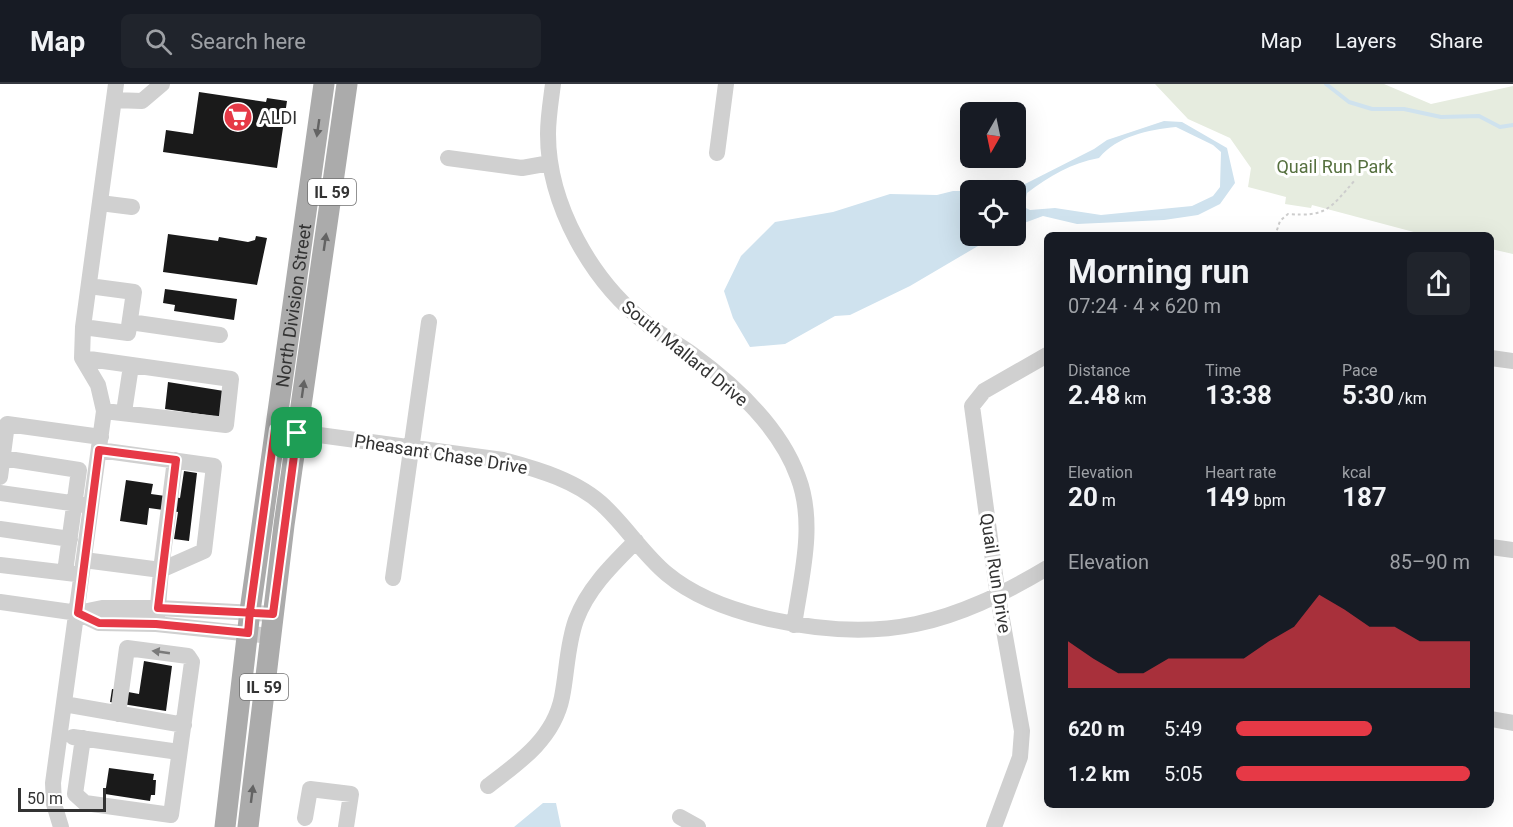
<!DOCTYPE html>
<html lang="en">
<head>
<meta charset="utf-8">
<style>
  body { margin:0; font-family:Roboto,sans-serif; background:#20242c; color:#f1f3f6; height:100vh; display:flex; flex-direction:column; font-size:22px; white-space:nowrap }
  * { box-sizing:border-box; margin:0 }
  p { font-size:20px; color:#9ea1a6 }
  .icon { flex:none; width:33px; height:33px; fill:none; stroke:currentColor; stroke-width:2; stroke-linecap:round; stroke-linejoin:round }
  .map { position:relative; flex:1; overflow:hidden }
  .drawer { position:absolute; left:1044px; top:148px; width:450px; height:576px; display:flex; flex-direction:column; background:#171b24; border-radius:9px; box-shadow:0 6px 24px #0002 }
  .drawer>* { flex:none }
  .needle { width:39px; rotate:189deg }
  .buttons { position:absolute; left:960px; top:18px; display:grid; gap:12px }
  .buttons a { display:grid; place-items:center; width:66px; height:66px; border-radius:9px; background:#171b24; box-shadow:0 6px 24px #0002; font-size:30px }
  .scale { position:absolute; left:18px; bottom:15px; width:88px; box-sizing:border-box; padding-left:6px; border:3px solid #333; border-top:0; font-size:16px; line-height:21px; white-space:nowrap; color:#333; -webkit-text-stroke:4px #fff; paint-order:stroke }
  .pin { position:absolute; display:grid; place-items:center; width:51px; height:51px; color:#fff; margin:-26px; border-radius:12px; box-shadow:0 3px 9px #0006 }
  .round { display:grid; place-items:center; flex:none; width:63px; height:63px; border-radius:9px; background:#20242c }
  .overview { display:flex; align-items:center; justify-content:space-between; height:102px; padding:0 24px }
  h1 { font-size:33px; font-weight:700; line-height:45px }
  .stats { display:grid; grid-template-columns:repeat(3,1fr); gap:9px; height:102px; padding:6px 24px }
  .stats div { display:grid; align-content:center }
  .stats b { font-size:26px; font-weight:700 }
  .stats small { font-size:16px; font-weight:400 }
  .stats p { font-size:16px }
  .chart { height:168px; padding:12px 24px }
  .chart p { display:flex; justify-content:space-between }
  .chart svg { width:100%; height:108px; margin-top:6px; fill:#e63946; opacity:.7 }
  ul { padding:0 24px; list-style:none; font-size:20px }
  li { display:grid; grid-template-columns:96px 72px 1fr; align-items:center; height:45px }
  li i { height:15px; border-radius:8px; background:#e63946 }
  header { display:flex; align-items:center; gap:36px; box-sizing:border-box; height:84px; padding:0 30px; background:#171b24; border-bottom:2px solid #363941 }
  header strong { font-size:28px }
  nav { display:flex; gap:33px; margin-inline-start:auto; font-size:21px }
  .search { width:420px; height:54px; background:#20242c; display:flex; align-items:center; gap:15px; box-sizing:border-box; padding:0 21px; border-radius:9px; color:#9ea1a6; font-size:22px }
  .map>svg:first-child { display:block }
  .green { fill:#e6ecdf }
  .water { fill:#cfe2ee; fill-rule:evenodd }
  .lines { fill:none; stroke-linecap:round; stroke-linejoin:round }
  .stream { stroke:#cfe2ee; stroke-width:4 }
  .building { fill:#1a1a1a }
  .path { stroke:#cdcdcd; stroke-width:2; stroke-dasharray:3 3; stroke-linecap:butt }
  .minor { stroke:#d0d0d0; stroke-width:16 }
  .major { stroke:#ababab; stroke-width:21 }
  .oneway { fill:#636363 }
  .oneway2 { fill:#7a7a7a }
  .route-casing { stroke:#fff; stroke-width:12 }
  .route { stroke:#e63946; stroke-width:8 }
  .labels { text-anchor:middle; dominant-baseline:central; stroke-width:6; stroke-linejoin:round; paint-order:stroke }
  .shield { fill:#fff; stroke:#707070; stroke-width:1.5 }
  .shield-label { font-size:16px; font-weight:bold; fill:#333 }
  .poi-label { font-size:18px; fill:#333; stroke:#fff; text-anchor:start }
  .park-label { font-size:18px; fill:#56703f; stroke:#fff }
  .street-label { font-size:18px; fill:#333; stroke:#fff }
</style>
</head>
<body>
<header>
<strong>Map</strong>
<div class="search"><svg class="icon" aria-label="search" viewBox="0 0 24 24"><circle cx="10" cy="10" r="6"/><path d="M15 15l6 6"/></svg>Search here</div>
<nav><a>Map</a><a>Layers</a><a>Share</a></nav>
</header>
<div class="map">
<svg width="1513" height="743" viewBox="0 0 1513 743">
  <rect width="100%" height="100%" fill="#fff"/>
  <path class="green" d="M1155,0H1384L1431,20L1513,2V170L1491,165V152L1425,151L1312,121L1311,124L1285,120L1286,113L1248,103L1251,84L1230,54L1188,35Z"/>
  <path class="water" d="M1164,37L1182,38L1227,64L1235,99L1220,120L1198,131L1164,136L1077,140L1043,132L1016,142V106H984L998,102L1009,106L1027,99L1094,65L1107,56ZM1176,43L1213,61L1221,68L1220,103L1213,112L1192,122L1101,131L1055,124L1030,126L1024,123L1027,109C1050,92 1071,79 1099,74C1117,52 1148,46 1176,43Z
    M953,107H970V152H995L910,202L850,231L835,232L785,260L750,263L733,234L724,207L741,172L775,138L833,128L890,110L937,111Z
    M543,719H556L561,743H514Z"/>
  <g class="lines">
    <path class="stream" d="M1326,0L1349,18L1372,25H1404L1441,33L1479,32L1500,43L1513,41"/>
  </g>
  <path class="building" d="M199,8L266,18L267,14L287,17L277,84L163,68L166,46L193,50Z
    M168,150L218,157L219,153L248,158L255,156L256,152L267,154L257,201L163,188Z
    M165,205L237,215L234,236L174,227L175,221L163,219Z
    M168,298L224,307L220,333L165,325Z
    M184,387L197,389L189,457L174,455L178,428L149,424L147,441L120,437L126,396L153,400L151,410L180,414Z
    M144,577L172,582L166,627L110,618L112,605L139,610Z
    M109,684L154,690L153,696H156L155,711H151L150,717L105,710Z"/>
  <g class="lines">
    <path class="path" d="M1275,152L1280,137L1288,130C1326,133 1330,125 1355,96"/>
    <path class="minor" d="M553,0C551,16 548,33 548,50C548,121 592,198 647,240C662,252 678,260 693,271C734,301 780,343 798,393C816,440 801,493 794,541
      M114,16L142,17L162,0
      M717,69L726,0
      M448,74L522,84L550,79
      M100,119L132,123
      M130,238L220,251
      M83,243L128,249L134,208L89,202
      M1491,274L1513,277
      M104,327L98,301L82,274L83,243L116,0
      M124,328L131,282
      M275,345L503,376C537,385 579,397 605,423C627,444 644,471 667,490C697,515 737,528 774,536C883,560 953,540 1047,484
      M99,366L214,382L204,467L161,486
      M2,374L79,386L65,488
      M0,393L7,340L101,353
      M0,409L85,421
      M0,445L70,455
      M1491,463L1513,466
      M84,476L161,486L157,534
      M0,481L76,490
      M161,486L175,376
      M393,494L429,238
      M0,518L78,529L102,524H158L273,530
      M78,529L99,539L156,540L271,552
      M64,620L184,641
      M1491,635L1513,639
      M73,653L179,668
      M83,654L75,710L85,719L171,731L192,578L188,572L127,564L118,630
      M488,702C520,678 554,654 562,613C567,588 567,561 576,536C588,504 612,481 636,457
      M680,733L698,743
      M305,734L310,705L351,710L346,743
      M61,743L54,720L53,699L104,327L226,341L231,295L82,274
      M994,743L1020,673L1022,647L998,513L972,322L984,307L1047,271"/>
    <g class="major">
      <path id="s1" d="M225,743L250,527L324,0"/>
      <path d="M248,743L284,441L347,0"/>
    </g>
  </g>
  <defs><path id="oneway-solid" d="M-6-.8H1V-3.2L6.5 0L1 3.2V.8H-6Z" transform="scale(1.5)"/></defs>
  <g class="oneway">
    <use href="#oneway-solid" transform="translate(318 44) rotate(98)"/>
    <use href="#oneway-solid" transform="translate(325 158) rotate(-82)"/>
    <use href="#oneway-solid" transform="translate(303 305) rotate(-82)"/>
    <use href="#oneway-solid" transform="translate(252 710) rotate(-83)"/>
  </g>
  <use class="oneway2" href="#oneway-solid" transform="translate(161 568) rotate(-172)"/>
  <g class="lines">
    <g class="route-casing">
      <path id="route" d="M297,349L273,530L158,524L176,376L99,366L78,529L99,539L156,540L248,549L250,527L275,345L297,349"/>
    </g>
    <use href="#route" class="route"/>
  </g>
  <defs>
    <g id="supermarket-disc" transform="scale(1.5)"><circle r="9.5" fill="#e63946" stroke="#fff"/><path d="M-6-5.5h2.5l.6 2H6L4.5 2H-2.5L-4.4-4H-6ZM-1.5 3.2a1.3 1.3 0 1 0 .1 0ZM3 3.2a1.3 1.3 0 1 0 .1 0Z" fill="#fff"/></g>
  </defs>
  <g fill-rule="evenodd">
    <use href="#supermarket-disc" x="238" y="33"/>
  </g>
  <g class="labels">
    <g class="shield">
      <rect x="308" y="95" width="48" height="26" rx="4.5"/>
      <rect x="240" y="590" width="48" height="26" rx="4.5"/>
    </g>
    <g class="shield-label">
      <text x="332" y="108">IL 59</text>
      <text x="264" y="603">IL 59</text>
    </g>
    <g class="poi-label">
      <text x="259" y="33">ALDI</text>
    </g>
    <g class="park-label">
      <text x="1335" y="82">Quail Run Park</text>
    </g>
    <g class="street-label">
      <text stroke="none"><textPath href="#s1" startOffset="526">North Division Street</textPath></text>
      <text transform="translate(685 269) rotate(39)">South Mallard Drive</text>
      <text transform="translate(441 370) rotate(9)">Pheasant Chase Drive</text>
      <text transform="translate(996 489) rotate(81)">Quail Run Drive</text>
    </g>
  </g>
</svg>
<div class="buttons">
<a><svg class="needle" viewBox="-14 -14 28 28"><path d="M0-13l5 13h-10z" fill="#e53935"/><path d="M0 13l5-13h-10z" fill="#9ea1a6"/></svg></a>
<a><svg class="icon" aria-label="locate" viewBox="0 0 24 24"><circle cx="12" cy="12" r="6"/><path d="M12 2v4M12 18v4M2 12h4M18 12h4"/></svg></a>
</div>
<div class="scale">50 m</div>
<div class="pin" style="left:297px;top:349px;background:#1e9e55"><svg class="icon" aria-label="arrive" viewBox="0 0 24 24"><path d="M6 21V4h12l-3 4 3 4H6"/></svg></div>
<section class="drawer">
<div class="overview"><div><h1>Morning run</h1><p>07:24 · 4 × 620 m</p></div><a class="round"><svg class="icon" aria-label="share" viewBox="0 0 24 24"><path d="M12 15V3M7 8l5-5 5 5M5 13v7h14v-7"/></svg></a></div>
<div class="stats">
<div><p>Distance</p><b>2.48<small> km</small></b></div>
<div><p>Time</p><b>13:38</b></div>
<div><p>Pace</p><b>5:30<small> /km</small></b></div>
</div>
<div class="stats">
<div><p>Elevation</p><b>20<small> m</small></b></div>
<div><p>Heart rate</p><b>149<small> bpm</small></b></div>
<div><p>kcal</p><b>187</b></div>
</div>
<div class="chart"><p><span>Elevation</span>85–90 m</p>
<svg viewBox="0 0 160 44" preserveAspectRatio="none"><path d="M0 44V25L10 32L20 38L30 38L40 32L50 32L60 32L70 32L80 25L90 19L100 6L110 12L120 19L130 19L140 25L150 25L160 25V44z"/></svg>
</div>
<ul>
<li><b>620 m</b>5:49<i style="width:58%"></i></li>
<li><b>1.2 km</b>5:05<i style="width:100%"></i></li>
</ul>
</section>
</div>
</body>
</html>
